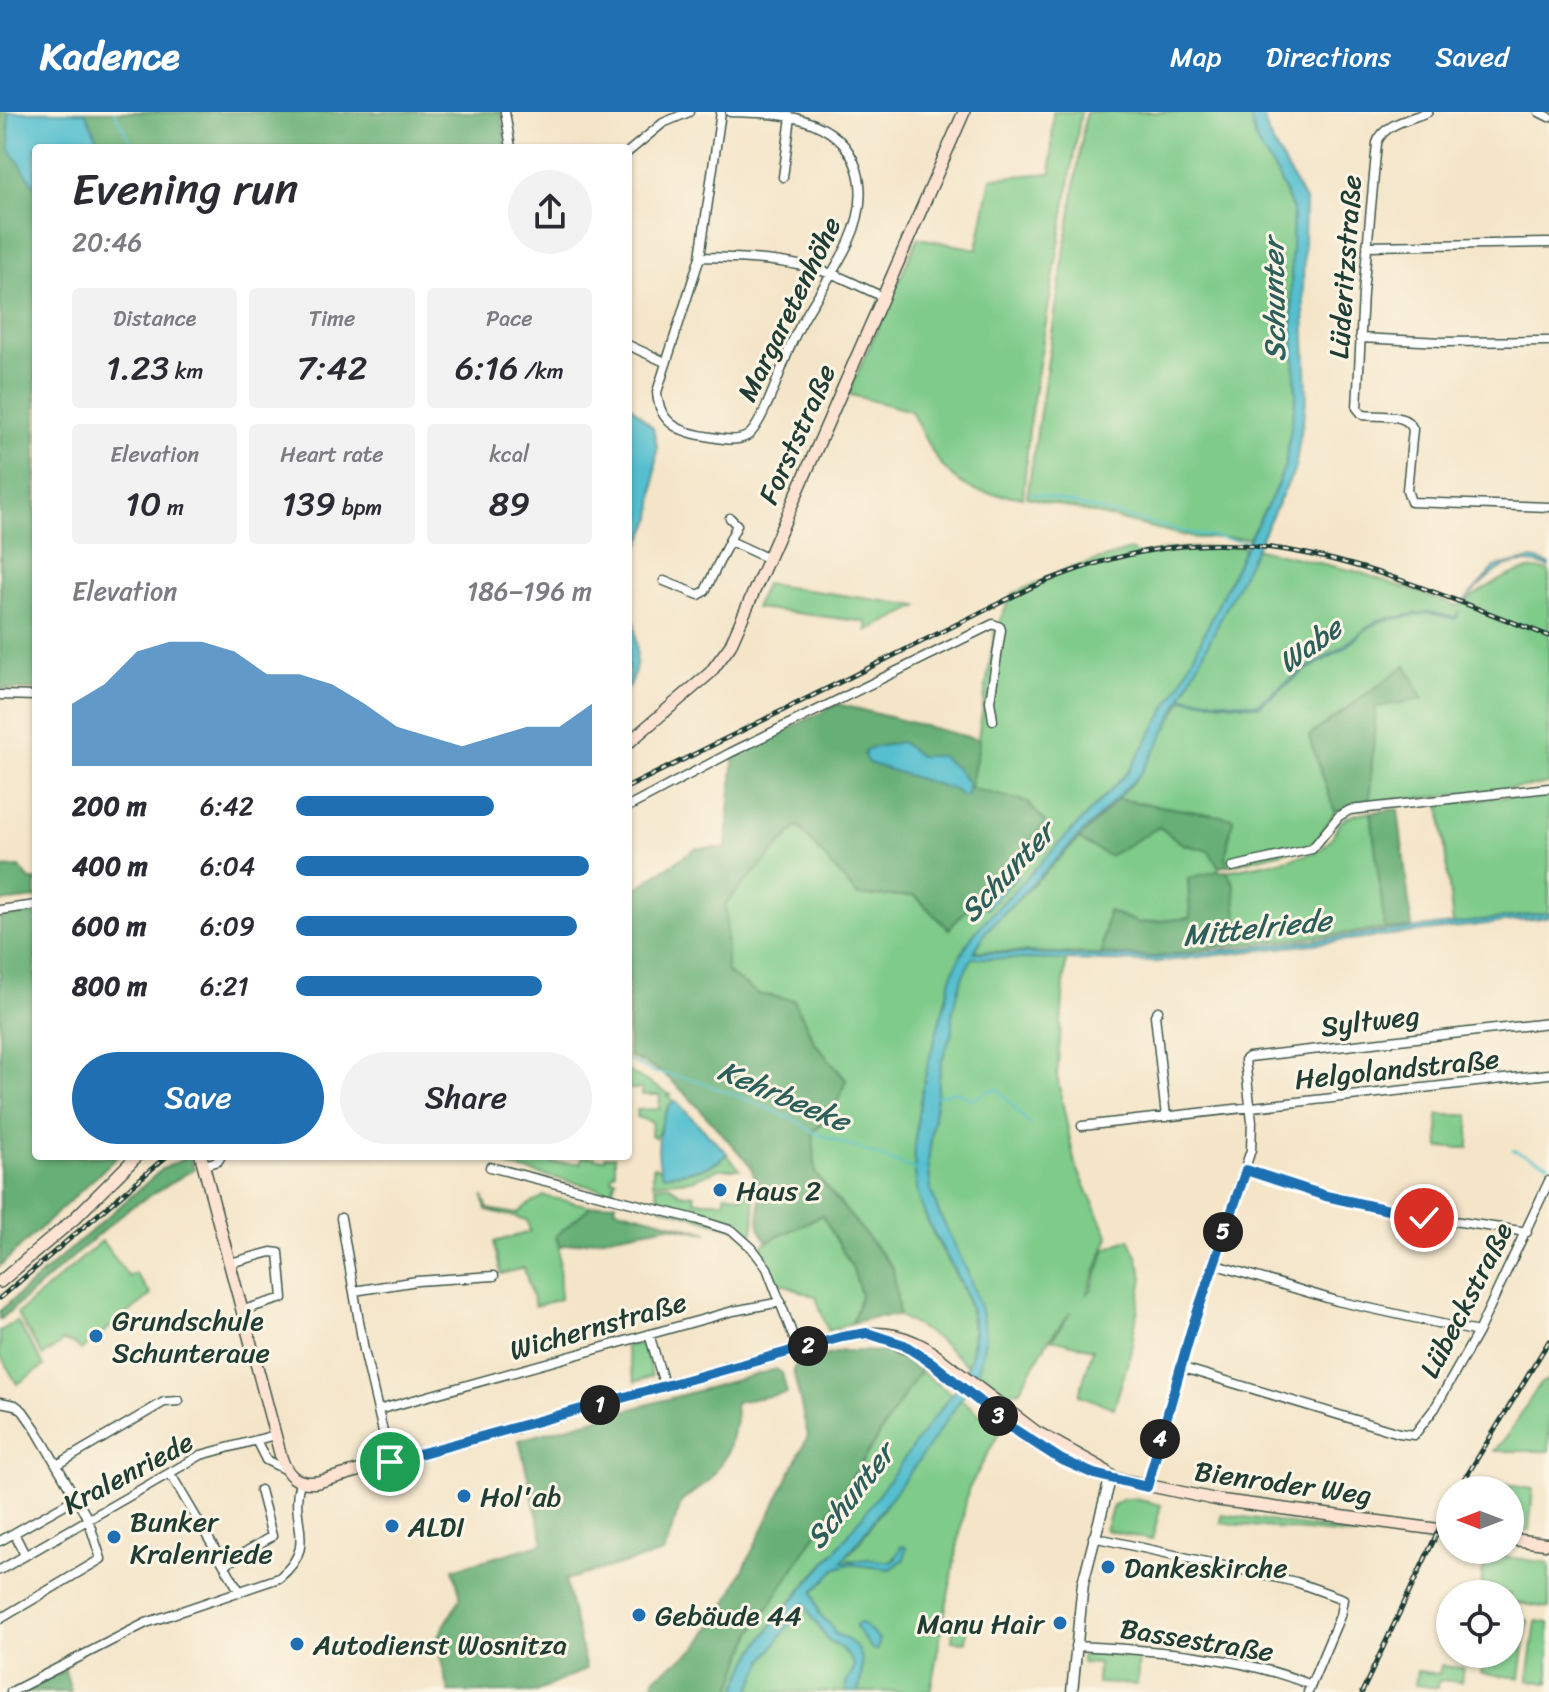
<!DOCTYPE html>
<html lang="en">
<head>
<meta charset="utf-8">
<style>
  body { margin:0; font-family:Sriracha,sans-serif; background:#f2f2f3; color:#2b2b33; height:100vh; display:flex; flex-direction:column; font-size:30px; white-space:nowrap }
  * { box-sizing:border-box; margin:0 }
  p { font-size:26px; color:#7c7c81 }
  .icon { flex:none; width:44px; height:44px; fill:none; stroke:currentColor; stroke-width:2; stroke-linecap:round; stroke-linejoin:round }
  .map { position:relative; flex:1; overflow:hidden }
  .side { position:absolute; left:32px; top:32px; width:600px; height:1016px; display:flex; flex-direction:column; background:#fff; border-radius:8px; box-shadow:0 2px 6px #0004 }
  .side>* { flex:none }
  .needle { width:52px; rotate:270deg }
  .fabs { position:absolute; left:1436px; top:1364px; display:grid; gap:16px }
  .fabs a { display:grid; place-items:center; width:88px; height:88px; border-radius:50%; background:#fff; box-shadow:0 2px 6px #0004; font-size:40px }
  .pin { position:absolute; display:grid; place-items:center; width:68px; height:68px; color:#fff; margin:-34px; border:4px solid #fff; border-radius:50%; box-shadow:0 2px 8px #0007 }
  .km { position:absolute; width:40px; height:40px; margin:-20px; border-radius:50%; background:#222; color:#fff; font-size:22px; line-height:40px; text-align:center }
  .round { display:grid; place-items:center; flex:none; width:84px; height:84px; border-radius:42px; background:#f2f2f3 }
  .overview { display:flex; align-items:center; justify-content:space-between; height:136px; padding:0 40px }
  h1 { font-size:44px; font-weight:600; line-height:60px }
  .figures { display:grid; grid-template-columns:repeat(3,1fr); gap:12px; height:136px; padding:8px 40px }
  .figures div { display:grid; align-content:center; border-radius:8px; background:#f2f2f3; text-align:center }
  .figures b { font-size:34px; font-weight:600 }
  .figures small { font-size:22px; font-weight:400 }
  .figures p { font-size:22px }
  .chart { height:224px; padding:16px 40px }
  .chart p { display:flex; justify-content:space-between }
  .chart svg { width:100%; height:144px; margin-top:8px; fill:#1f6fb2; opacity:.7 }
  .cta { display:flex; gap:16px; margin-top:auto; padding:16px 40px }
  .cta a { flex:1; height:92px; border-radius:48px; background:#1f6fb2; color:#fff; font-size:32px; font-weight:600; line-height:92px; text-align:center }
  .cta a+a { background:#f2f2f3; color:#2b2b33 }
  ul { padding:0 40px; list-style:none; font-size:26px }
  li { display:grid; grid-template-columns:128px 96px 1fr; align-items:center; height:60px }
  li i { height:20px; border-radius:10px; background:#1f6fb2 }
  header { display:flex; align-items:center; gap:48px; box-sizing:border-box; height:112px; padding:0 40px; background:#1f6fb2; color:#fff }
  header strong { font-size:38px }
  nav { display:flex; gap:44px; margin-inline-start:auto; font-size:28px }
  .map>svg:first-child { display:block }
  .green { fill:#7ecb8a; stroke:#4e845f; stroke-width:2 }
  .forest { fill:#66af76; stroke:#427655; stroke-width:2; fill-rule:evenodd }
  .water { fill:#54bfcf; stroke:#3a7e82; stroke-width:2 }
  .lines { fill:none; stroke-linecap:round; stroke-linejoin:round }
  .stream { stroke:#54bfcf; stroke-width:2 }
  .minor-casing { stroke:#3f564a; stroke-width:11 }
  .tertiary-casing { stroke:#3f564a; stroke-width:13 }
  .secondary-casing { stroke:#3f564a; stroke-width:14 }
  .minor { stroke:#fff; stroke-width:8 }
  .tertiary { stroke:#fff; stroke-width:10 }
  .secondary { stroke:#fee3d2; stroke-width:11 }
  .rail-casing { stroke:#1f3d34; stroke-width:5 }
  .rail { stroke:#fcf5e5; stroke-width:2; stroke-dasharray:6; stroke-linecap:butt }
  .route-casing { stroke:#fff; stroke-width:16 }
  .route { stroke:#1f6fb2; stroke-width:10 }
  .poi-dot { fill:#1f6fb2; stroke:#fcf5e5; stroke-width:3 }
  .labels { text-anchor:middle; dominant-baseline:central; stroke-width:6; stroke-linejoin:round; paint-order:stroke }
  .street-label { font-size:28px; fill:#1f3d34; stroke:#fcf5e5 }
  .poi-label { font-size:28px; fill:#1f3d34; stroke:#fcf5e5; text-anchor:start }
  .water-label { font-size:30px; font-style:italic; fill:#2c5e5b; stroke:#fcf5e5 }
</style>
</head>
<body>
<header>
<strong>Kadence</strong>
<nav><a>Map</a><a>Directions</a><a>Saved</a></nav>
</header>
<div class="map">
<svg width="1549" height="1580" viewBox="0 0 1549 1580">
  <rect width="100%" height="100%" fill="#fcf5e5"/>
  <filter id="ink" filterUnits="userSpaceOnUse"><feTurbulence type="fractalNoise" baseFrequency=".0125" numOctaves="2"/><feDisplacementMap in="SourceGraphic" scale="16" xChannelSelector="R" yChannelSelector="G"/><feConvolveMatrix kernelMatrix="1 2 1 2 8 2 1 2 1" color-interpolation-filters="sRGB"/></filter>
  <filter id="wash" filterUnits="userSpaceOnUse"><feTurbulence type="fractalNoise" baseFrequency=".006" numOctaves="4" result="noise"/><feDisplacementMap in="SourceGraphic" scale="32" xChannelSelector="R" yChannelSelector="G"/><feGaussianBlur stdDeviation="1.8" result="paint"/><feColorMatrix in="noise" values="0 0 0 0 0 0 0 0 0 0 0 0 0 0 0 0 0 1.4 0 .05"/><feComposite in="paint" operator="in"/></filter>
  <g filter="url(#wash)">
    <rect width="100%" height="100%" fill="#f4e5c9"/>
    <path class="green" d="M1053,0H1081L1030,306L1023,385C1007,383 986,383 972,377C939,362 926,329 911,299L848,282L918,126L977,137L991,66L1051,61Z
      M1086,0H1249L1257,31L1277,62L1293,98L1291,173L1296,283L1285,354L1272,385L1249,426H1194L1027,385Z
      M1246,434L1180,573L1130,658L982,812C970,826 961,841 954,859C949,870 947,883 944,894C928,951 904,1029 920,1088C937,1150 988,1182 968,1254L935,1225L899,1204L893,1156L815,1061L813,1020L833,1001L846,968L815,931L794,888L758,882L727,860L725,791L798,714L858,784H915L949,817L979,679L970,676L995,519L1012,482L1068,457L1130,438L1139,443L1171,437Z
      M1254,436L1358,460L1458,494C1483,478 1518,450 1549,459V672L1369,692L1376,595L1406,554L1309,624L1335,700L1314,732L1227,754C1224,738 1231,722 1233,706L1117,687L1141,661L1183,587L1259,594L1305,559L1344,537L1361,521L1379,509L1422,502L1378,508L1341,536L1300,560L1257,592L1181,586Z
      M765,472L919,494L867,519V510L755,496Z
      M1549,680V801L1453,812L1440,692Z
      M1371,700L1385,817L1178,840L1228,834L1227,820L1234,772L1227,759C1245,755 1307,746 1319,738C1345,721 1326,704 1371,700Z
      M1159,715L1183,732L1210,739L1219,755V759L1188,767L1191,806L1139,811L1108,799L1101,842L975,839L986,819L1079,727L1109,743Z
      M972,845L1066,847L1057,964L1075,1052L1109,1125L1087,1181L1091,1178L1106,1137L1129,1127L1137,1144L1143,1165L1130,1243L1114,1296L1079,1283L1093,1237L1052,1227L1072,1199L1049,1227L1019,1279L997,1281L976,1265L985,1227L984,1212L967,1159L938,1099L931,1078L928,1049L941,951L952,920V902L962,865Z
      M628,959L671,983L668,984L674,989L669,993L656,1026L651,1023L652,1010L636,1005L637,998L659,997L660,983H642V977H628Z
      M1438,1003H1469V1036H1439Z
      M727,1042L739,1057H719L692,1068L653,1071V1054L660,1056L663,1063C680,1062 717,1057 727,1042Z
      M605,1044H615V1061L612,1062V1067H616L612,1080L507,1054L512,1048L531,1052L533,1048L551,1047L552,1051H581L582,1045H595V1047H605Z
      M669,1073L680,1081L694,1083L695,1089H725V1082L744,1085V1077L752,1076C754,1093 758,1113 749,1129L734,1116L661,1095L655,1074Z
      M483,1084L488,1097L517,1102L526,1094L544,1084L591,1094L556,1124L559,1134L560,1187L535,1194L524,1156L501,1162L494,1130L530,1120L527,1108L486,1098Z
      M822,1103L853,1157L861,1183L852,1211L828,1219L816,1185L778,1170L758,1137L767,1130Z
      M102,1129L129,1165L135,1161L151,1183L81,1238L76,1233L63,1229L43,1244L17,1202Z
      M17,1209L44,1254L17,1272L0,1243V1219Z
      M639,1232L644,1234L652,1264L635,1270L625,1234Z
      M920,1259L951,1282C918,1335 872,1399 830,1445C792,1488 754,1526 735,1580H730L752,1521Z
      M1549,1267V1339H1494L1507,1324L1540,1272Z
      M961,1287L1000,1319L968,1378L930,1580H858C865,1551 867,1534 835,1522L831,1513L820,1504L813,1480L835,1457L849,1452L891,1457L904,1447L899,1441L891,1450L849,1448L840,1451L858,1432Z
      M1480,1369L1533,1377L1529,1419L1510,1417V1378H1476Z
      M1123,1387H1135L1161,1393L1152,1428L1105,1418L1113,1394Z
      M1222,1402L1355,1421V1424L1221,1411Z
      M1485,1442L1549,1451V1496L1510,1490V1482H1480Z
      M805,1490C810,1507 821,1515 828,1529C839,1533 841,1537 849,1545C863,1560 843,1562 846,1580H749L764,1548Z
      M1510,1505L1528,1508L1520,1566L1481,1561L1484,1542H1510Z
      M954,1507L968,1509L966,1530L952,1529Z
      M1536,1509L1549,1511V1571L1528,1568Z
      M1088,1540L1139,1543L1137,1573L1097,1571L1098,1552L1082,1551V1544Z
      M1441,1554L1463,1556L1461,1570L1439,1568L1438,1576L1415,1573L1417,1559L1439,1562Z"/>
    <path class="forest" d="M0,0H8L10,37L36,76V578L0,577Z
      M85,0H501L506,36H102Z
      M1406,553L1423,587L1376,595L1369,692L1350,694L1335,700L1309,624Z
      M838,592L980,628L970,676L1027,690L1046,711L949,817L915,784H858L798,714L726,791L727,860L758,882L794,888L815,931L846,968L833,1001L813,1020L815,1061L893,1156L899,1204L875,1205L852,1211L861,1183L853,1157L822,1103L767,1130L759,1116L760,1086L751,1054L689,985L663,961L628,944V782L696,736H726L734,644ZM901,630L919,644H941L962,684L955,678L869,651L867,637Z
      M1117,687L1233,706C1231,722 1224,738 1227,754L1219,755L1209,739L1183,732L1159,715L1109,744L1079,727Z
      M1398,697L1412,816L1385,817L1371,700Z
      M19,755L30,768H36V786L0,790V756Z
      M1219,759H1227L1234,772L1238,815L1227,820L1229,834L1155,845L1101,842L1108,799L1139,811L1190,806L1188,766Z
      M36,801V1044H118L0,1154V805Z
      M190,1044L194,1057L128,1097L0,1208V1199L162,1057Z
      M616,1090L615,1096L708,1121L669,1114L559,1134L556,1124L591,1094Z
      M842,1239L891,1240L920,1259L752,1521L730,1580H651L655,1565L696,1536L726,1493L808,1324L793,1258L796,1252Z
      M776,1257L782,1261L787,1281L735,1290L736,1308L728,1340L710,1368L682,1389L664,1441L565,1468L586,1557L536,1580H449L436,1528L461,1485L453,1457L544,1431L519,1328Z
      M65,1558L71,1580H24Z"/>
    <path class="water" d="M8,0H85L102,36H36V76L10,37Z
      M1249,0H1262L1269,24L1305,89L1303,170L1307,283L1295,357L1182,585L1257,592L1300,560L1341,536L1378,508L1429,500L1456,506L1459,500L1456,507L1428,501L1380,509L1361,521L1344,537L1304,559L1259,594L1183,587L1180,589L1157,635L1141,661L986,819L974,840L1155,846L1549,801V805L1156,850L972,846L962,865L952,902V920L941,951L928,1049L931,1078L938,1099L967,1159L981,1198L985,1226L982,1244L976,1265L917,1351L842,1450L868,1447L891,1450L896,1446L901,1434L906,1435L904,1447L891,1457L849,1452L835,1457L813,1480L820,1504L831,1513L835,1522C867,1534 865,1551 858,1580H846C843,1562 863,1560 849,1545C841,1537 839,1533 828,1529C821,1514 811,1508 805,1491L764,1548L749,1580H735C756,1522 794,1489 832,1443C867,1401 897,1356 929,1312C945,1291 966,1267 972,1240C985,1184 935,1139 920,1089C904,1036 927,950 943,899C947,885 949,871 954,858C961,841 970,826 982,812L1130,658L1180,573L1249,427L1272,385L1285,354L1296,283L1291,173L1293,98L1277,62L1257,31Z
      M628,291L653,316L657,334L652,406L628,458Z
      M1533,447L1549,452V455C1508,442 1491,461 1465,488L1495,455Z
      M628,482L631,489C635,520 643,549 628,578Z
      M901,630L919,644H941L958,658L968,672L967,683L961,684L955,678L868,651L864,643L867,637Z
      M1007,756L1017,765L987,796L978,788Z
      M675,989L727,1041C717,1056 681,1061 663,1063C654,1043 658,1003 675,989Z
      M861,1511L879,1527L878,1538L872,1537L856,1516V1513Z"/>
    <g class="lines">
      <path class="stream" d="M114,0L134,36
        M1031,381L1193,422L1248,430
        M628,948L653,960L692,967L743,986L797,1009L813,1020L917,1058
        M937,984L956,979L973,988L987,979L998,977L1030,1013
        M1513,1038L1549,1052"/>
    </g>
  </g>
  <g filter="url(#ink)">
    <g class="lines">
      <g class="minor-casing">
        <path id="minor" d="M505,0L511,36
          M721,0L700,145L657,280C659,314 683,321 711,325C723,327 736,330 747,324C763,315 784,246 794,226C809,193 833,164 849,130C872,79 862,26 803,8C780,1 754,1 730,0
          M1428,0C1411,7 1383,12 1377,31L1363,181L1357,296L1363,303C1379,305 1406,300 1413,317L1407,378L1411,390L1549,395
          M1539,0L1549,5
          M628,40L663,11L689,0
          M783,65L791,5
          M1367,134L1549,131
          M700,145C744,146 789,147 832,162C850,168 866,178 884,185
          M1360,226L1442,230L1549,229
          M628,233L665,250
          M730,429L769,447
          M664,469L699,483L705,479L737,413L730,406
          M0,583L36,584
          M628,695L730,641L993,512L1000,515L1001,518L990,589L993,608
          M1232,755L1312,737L1339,704L1350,698L1549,676
          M0,798L36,793
          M1158,899L1155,903L1166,1005
          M1082,1014L1549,962
          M204,1053L218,1049L221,1044
          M490,1055L695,1107L733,1119L752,1136L767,1156L798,1237
          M1246,1058L1326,1084L1393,1100L1527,1120
          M341,1106L364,1238L390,1350
          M230,1151L271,1140L279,1141L283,1186L243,1198
          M1213,1152L1337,1189L1478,1220
          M354,1179L417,1169L494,1164
          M649,1222L665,1275
          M1180,1255L1399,1321L1414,1323L1435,1296L1478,1220L1549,1069
          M0,1290L15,1293L23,1299L35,1316L88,1407L101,1447L0,1507
          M378,1298L733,1199L781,1190
          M256,1328L266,1348L286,1358
          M57,1353L164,1290L179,1289
          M170,1361L240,1480
          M1147,1375L1196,1204L1251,1038L1252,1010L1245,948L1249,945L1549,911
          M15,1423L25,1443
          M1093,1425L1296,1470L1343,1487L1340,1504L1308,1580
          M0,1429L76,1386
          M224,1453L272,1424L260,1378
          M0,1458L201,1343L275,1323
          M1075,1534C1153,1538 1238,1543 1311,1573
          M11,1580L146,1511L279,1466C320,1432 288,1411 300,1370"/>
      </g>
      <g class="tertiary-casing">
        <path id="tertiary" d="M1072,1580L1083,1471L1111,1364"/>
      </g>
      <g class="secondary-casing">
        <path id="secondary" d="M628,631L710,561L730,534L964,0
          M201,1044L281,1345C287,1364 297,1373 318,1370L842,1225C874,1219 897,1219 926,1236L1035,1319L1100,1355L1111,1364
          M0,1170L74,1107L137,1044
          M887,1227L920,1243L1036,1332L1094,1362L1218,1388L1450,1419
          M1510,1427L1549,1432"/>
      </g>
      <use href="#minor" class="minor"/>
      <use href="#tertiary" class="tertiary"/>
      <use href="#secondary" class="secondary"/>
      <g class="rail-casing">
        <path id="rail" d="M628,675L1032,475C1235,387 1358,452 1549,524
          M0,1186L167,1044
          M1458,1378L1549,1229
          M1362,1580L1450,1394"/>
      </g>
      <use href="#rail" class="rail"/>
    </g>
  </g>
  <g class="lines" filter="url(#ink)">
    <g class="route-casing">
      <path id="route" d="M390,1350L842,1225L867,1221L904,1233L932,1251L1012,1316L1060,1347L1094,1362L1147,1375L1191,1219L1246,1058L1326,1084L1424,1106"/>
    </g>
    <use href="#route" class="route"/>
  </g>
  <g class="poi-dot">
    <circle cx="720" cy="1078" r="8"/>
    <circle cx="96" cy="1224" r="8"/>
    <circle cx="464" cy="1384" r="8"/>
    <circle cx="392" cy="1414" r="8"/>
    <circle cx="114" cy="1425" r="8"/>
    <circle cx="1108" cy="1455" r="8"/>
    <circle cx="639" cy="1503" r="8"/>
    <circle cx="1060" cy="1511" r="8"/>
    <circle cx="297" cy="1532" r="8"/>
  </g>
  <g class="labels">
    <g class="street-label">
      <text transform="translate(1345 155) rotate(-86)">Lüderitzstraße</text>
      <text transform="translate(789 197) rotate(-64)">Margaretenhöhe</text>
      <text transform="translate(797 322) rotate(-66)">Forststraße</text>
      <text transform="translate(1370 909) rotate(-7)">Syltweg</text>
      <text transform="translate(1397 957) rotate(-6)">Helgolandstraße</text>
      <text transform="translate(1466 1188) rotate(-63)">Lübeckstraße</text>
      <text transform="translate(598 1214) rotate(-16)">Wichernstraße</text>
      <text transform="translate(128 1361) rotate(-28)">Kralenriede</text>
      <text transform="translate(1283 1371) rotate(8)">Bienroder Weg</text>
      <text transform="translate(1197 1528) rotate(9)">Bassestraße</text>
    </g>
    <g class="poi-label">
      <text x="736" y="1078">Haus 2</text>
      <text x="112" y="1208">Grundschule<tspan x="112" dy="32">Schunteraue</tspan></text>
      <text x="480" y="1384">Hol'ab</text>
      <text x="130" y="1409">Bunker<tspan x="130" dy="32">Kralenriede</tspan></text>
      <text x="408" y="1414">ALDI</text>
      <text x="1124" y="1455">Dankeskirche</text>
      <text x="655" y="1503">Gebäude 44</text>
      <text x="1044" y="1511" text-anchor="end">Manu Hair</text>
      <text x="313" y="1532">Autodienst Wosnitza</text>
    </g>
    <g class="water-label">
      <text transform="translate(1274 188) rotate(-91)">Schunter</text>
      <text transform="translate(1310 533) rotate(-36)">Wabe</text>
      <text transform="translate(1007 760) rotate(-47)">Schunter</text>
      <text transform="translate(1257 816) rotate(-6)">Mittelriede</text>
      <text transform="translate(784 984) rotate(23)">Kehrbeeke</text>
      <text transform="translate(850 1384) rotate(-52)">Schunter</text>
    </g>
  </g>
</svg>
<div class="fabs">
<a><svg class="needle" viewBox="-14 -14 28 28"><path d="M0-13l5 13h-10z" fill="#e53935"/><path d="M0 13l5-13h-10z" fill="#7c7c81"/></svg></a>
<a><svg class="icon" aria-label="locate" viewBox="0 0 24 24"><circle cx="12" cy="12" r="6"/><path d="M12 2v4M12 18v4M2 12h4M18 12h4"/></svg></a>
</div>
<div class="pin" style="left:390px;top:1350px;background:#1e9e55"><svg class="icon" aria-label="arrive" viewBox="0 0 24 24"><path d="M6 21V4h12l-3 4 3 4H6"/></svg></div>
<div class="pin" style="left:1424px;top:1106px;background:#d93025"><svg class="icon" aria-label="check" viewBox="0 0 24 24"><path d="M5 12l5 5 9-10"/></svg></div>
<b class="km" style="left:600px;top:1293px">1</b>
<b class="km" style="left:808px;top:1234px">2</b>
<b class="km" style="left:998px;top:1304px">3</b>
<b class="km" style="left:1160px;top:1327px">4</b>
<b class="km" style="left:1223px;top:1120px">5</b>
<section class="side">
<div class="overview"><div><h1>Evening run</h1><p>20:46</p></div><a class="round"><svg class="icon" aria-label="share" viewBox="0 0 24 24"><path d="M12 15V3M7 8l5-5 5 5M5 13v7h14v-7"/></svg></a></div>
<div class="figures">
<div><p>Distance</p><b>1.23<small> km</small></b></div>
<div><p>Time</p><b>7:42</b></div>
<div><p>Pace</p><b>6:16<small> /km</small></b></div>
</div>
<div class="figures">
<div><p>Elevation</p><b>10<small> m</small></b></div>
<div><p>Heart rate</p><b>139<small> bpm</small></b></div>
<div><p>kcal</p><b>89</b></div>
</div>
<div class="chart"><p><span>Elevation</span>186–196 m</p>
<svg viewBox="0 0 160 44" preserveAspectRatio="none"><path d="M0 44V25L10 19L20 9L30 6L40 6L50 9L60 16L70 16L80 19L90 25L100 32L110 35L120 38L130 35L140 32L150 32L160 25V44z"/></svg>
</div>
<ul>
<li><b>200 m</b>6:42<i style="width:67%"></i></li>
<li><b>400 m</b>6:04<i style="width:99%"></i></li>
<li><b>600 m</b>6:09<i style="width:95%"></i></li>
<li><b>800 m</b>6:21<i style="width:83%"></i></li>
</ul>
<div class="cta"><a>Save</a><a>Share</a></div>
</section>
</div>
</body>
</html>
